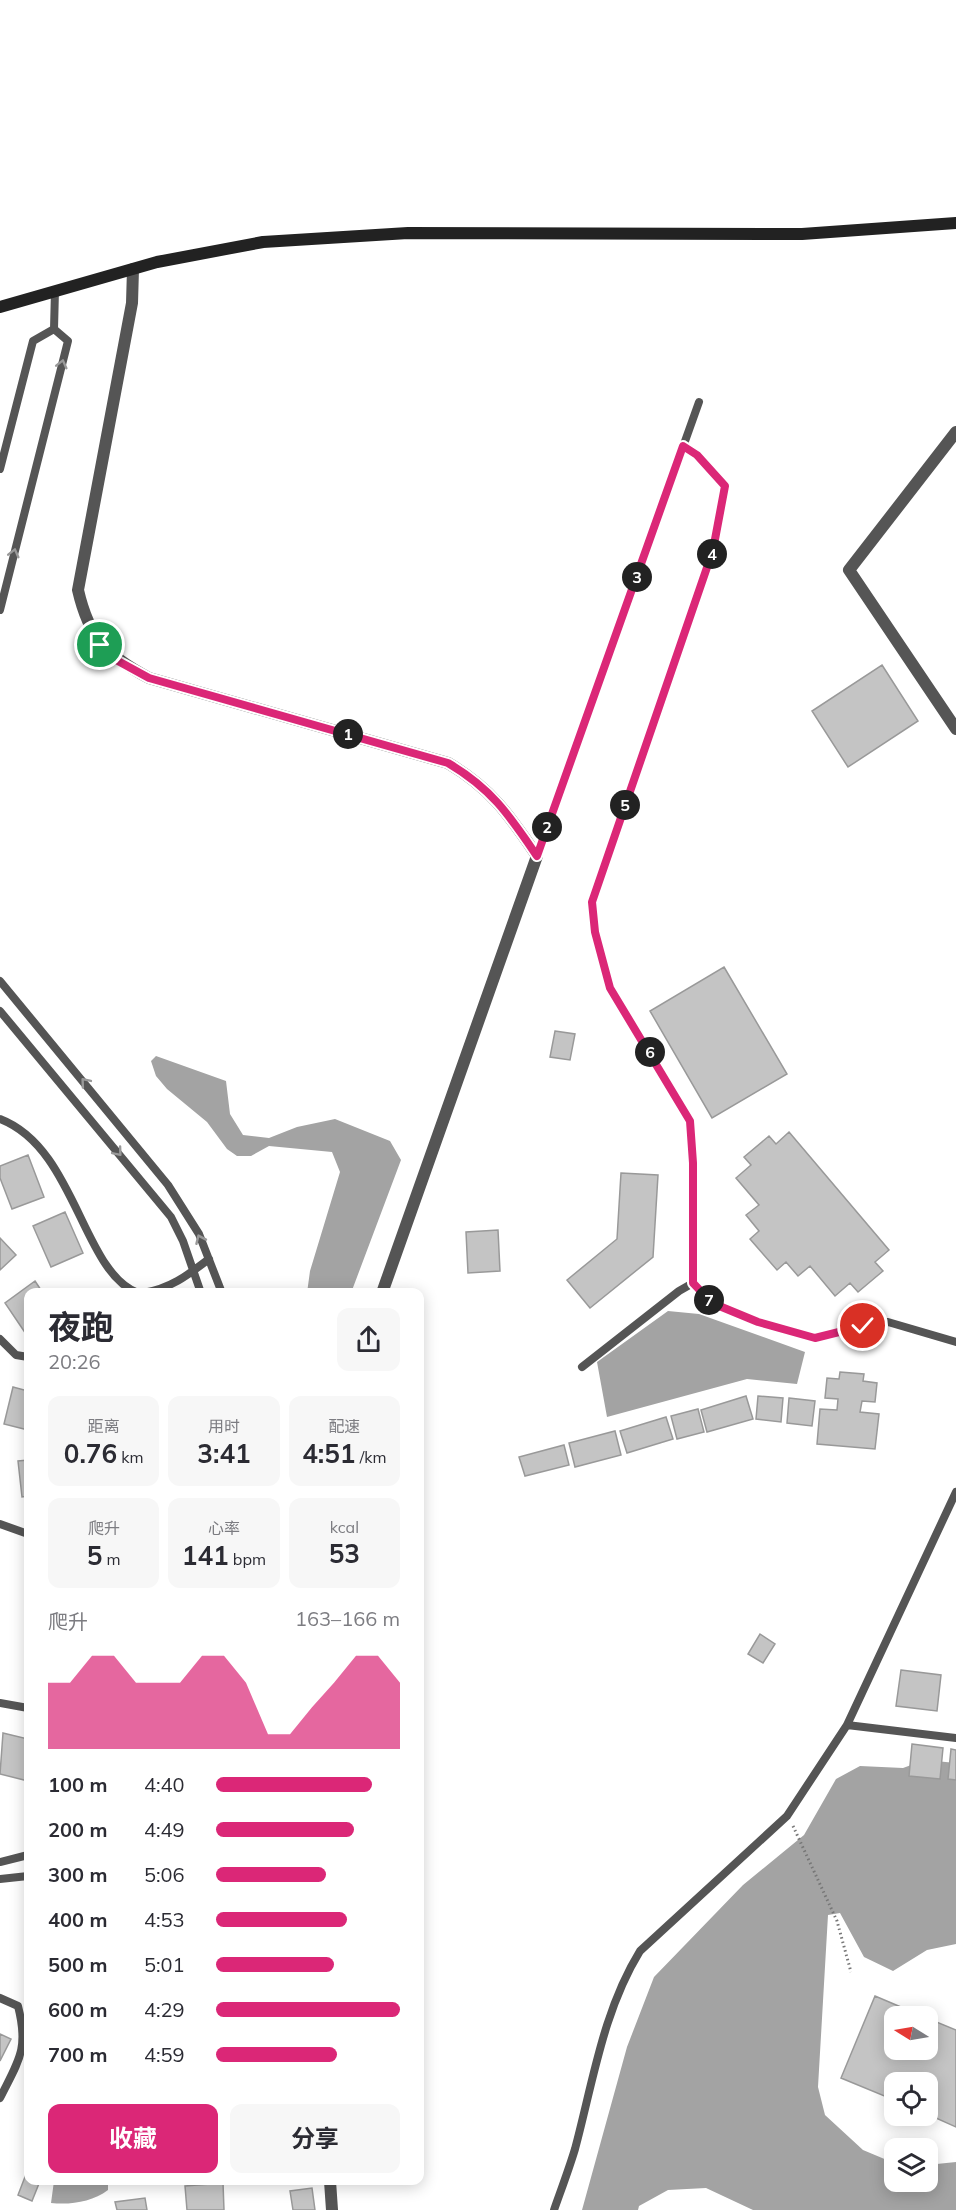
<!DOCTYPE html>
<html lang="zh">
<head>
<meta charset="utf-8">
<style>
  body { margin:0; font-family:Mulish,"Noto Sans SC",sans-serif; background:#f7f7f7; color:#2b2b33; height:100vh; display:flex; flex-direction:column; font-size:22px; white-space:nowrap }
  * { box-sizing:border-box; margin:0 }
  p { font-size:20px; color:#7c7c81 }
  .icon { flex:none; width:33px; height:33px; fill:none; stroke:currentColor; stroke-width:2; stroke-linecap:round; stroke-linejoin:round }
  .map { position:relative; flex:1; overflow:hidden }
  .details { position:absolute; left:24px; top:1288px; width:400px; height:897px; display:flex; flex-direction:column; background:#fff; border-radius:12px; box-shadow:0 3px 15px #0003 }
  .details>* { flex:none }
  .needle { width:39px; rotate:281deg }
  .controls { position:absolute; left:884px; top:2006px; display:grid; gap:12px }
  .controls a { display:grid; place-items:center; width:54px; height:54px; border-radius:12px; background:#fff; box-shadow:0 3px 15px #0003; font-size:30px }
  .pin { position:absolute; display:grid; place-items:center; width:51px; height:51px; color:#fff; margin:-26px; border:3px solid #fff; border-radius:50%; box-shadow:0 2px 6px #0007 }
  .km { position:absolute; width:30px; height:30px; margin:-15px; border-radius:50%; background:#222; color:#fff; font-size:16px; line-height:30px; text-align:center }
  .round { display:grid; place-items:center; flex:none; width:63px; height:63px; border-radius:12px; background:#f7f7f7 }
  .head { display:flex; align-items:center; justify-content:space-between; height:102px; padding:0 24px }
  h1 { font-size:33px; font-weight:700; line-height:45px }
  .metrics { display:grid; grid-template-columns:repeat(3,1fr); gap:9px; height:102px; padding:6px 24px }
  .metrics div { display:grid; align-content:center; border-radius:12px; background:#f7f7f7; text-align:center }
  .metrics b { font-size:26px; font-weight:700 }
  .metrics small { font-size:16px; font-weight:400 }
  .metrics p { font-size:16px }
  .chart { height:168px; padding:12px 24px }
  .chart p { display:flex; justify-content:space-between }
  .chart svg { width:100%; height:108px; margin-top:6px; fill:#db2777; opacity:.7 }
  .button { display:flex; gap:12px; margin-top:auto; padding:12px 24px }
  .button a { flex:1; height:69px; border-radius:12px; background:#db2777; color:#fff; font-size:24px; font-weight:700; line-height:69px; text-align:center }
  .button a+a { background:#f7f7f7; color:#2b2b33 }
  ul { padding:0 24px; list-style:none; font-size:20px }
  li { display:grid; grid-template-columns:96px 72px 1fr; align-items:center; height:45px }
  li i { height:15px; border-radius:8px; background:#db2777 }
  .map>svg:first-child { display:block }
  .water { fill:#a3a3a3 }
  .building { fill:#c4c4c4; stroke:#999; stroke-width:1.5 }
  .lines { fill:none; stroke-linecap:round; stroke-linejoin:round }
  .path { stroke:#777; stroke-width:3; stroke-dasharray:1.5 3; stroke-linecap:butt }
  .service { stroke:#555; stroke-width:8 }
  .minor { stroke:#555; stroke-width:12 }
  .secondary { stroke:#222; stroke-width:12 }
  .oneway { stroke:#999 }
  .route-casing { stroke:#fff; stroke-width:12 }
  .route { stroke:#db2777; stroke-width:8 }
</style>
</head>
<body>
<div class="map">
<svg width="956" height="2210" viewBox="0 0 956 2210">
  <rect width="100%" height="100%" fill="#fff"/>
  <path class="water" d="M156,1056L226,1081L230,1114L243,1135L269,1138L297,1127L335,1119L390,1141L401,1160L351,1293H307L310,1271L340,1172L332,1152L269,1146L251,1156H237L227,1149L207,1122L167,1089L156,1076L151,1061Z
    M668,1311L699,1314L805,1352L797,1384L747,1379L607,1417L597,1362Z
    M925,1760L956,1763V1944L927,1950L893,1971L864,1957L840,1913L828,1915L818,2087L825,2115L863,2150L894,2163V2181H927V2165L956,2162V2210H753L706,2188L668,2190L639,2206L638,2210H582L627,2047L654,1977L743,1885L804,1835L836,1779L860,1766L903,1768Z
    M54,2181H108V2190C92,2202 71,2205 51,2203Z"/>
  <path class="building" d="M882,665L918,721L848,767L812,711Z
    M724,967L787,1074L712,1118L650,1011Z
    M555,1031L575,1034L570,1060L550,1057Z
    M789,1132L889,1250L875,1262L883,1271L858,1292L850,1283L835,1296L810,1266L798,1276L786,1262L777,1270L750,1239L759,1231L746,1215L759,1205L736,1178L751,1165L744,1157L769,1136L776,1144Z
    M28,1155L44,1197L12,1209L0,1178V1166Z
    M621,1173L658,1175L653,1257L590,1308L567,1280L617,1239Z
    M65,1212L83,1253L51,1267L33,1226Z
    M498,1230L500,1271L468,1273L466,1232Z
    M0,1238L16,1255L0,1270Z
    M35,1281L43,1293H28V1332L26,1334L5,1303Z
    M840,1372L864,1374L863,1381L877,1383L875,1402L862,1401L860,1412L879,1414L875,1449L817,1444L820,1409L837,1410L838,1399L825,1398L827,1378L839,1379Z
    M13,1387L28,1391V1430L4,1424Z
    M746,1396L753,1419L707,1432L701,1410Z
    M758,1396L783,1398L781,1422L756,1419Z
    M789,1398L815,1401L812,1426L787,1423Z
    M698,1409L704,1432L677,1439L671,1416Z
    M666,1417L673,1439L627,1453L620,1431Z
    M615,1431L621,1455L575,1467L569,1443Z
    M564,1445L569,1465L525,1476L519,1457Z
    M28,1460V1496L22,1497L18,1461Z
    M760,1634L775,1644L763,1663L748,1654Z
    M901,1670L941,1675L937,1711L896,1706Z
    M3,1733L28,1739V1781L0,1774Z
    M912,1744L943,1748L940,1779L909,1776Z
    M951,1749L956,1750V1780L948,1779Z
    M875,1996L922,2016H894V2049H927V2018L956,2030V2127L927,2114V2082H894V2100L841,2078Z
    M0,2034L11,2039L0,2061Z
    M28,2169V2181H40L32,2201L18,2195Z
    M223,2183L224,2210H187L185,2186Z
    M312,2188L315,2210H293L290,2191Z
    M145,2198L147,2210H117L115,2202Z"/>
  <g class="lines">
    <path class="path" d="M793,1826L837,1921L851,1972"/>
    <path class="service" d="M54,329L55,290
      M683,446L697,455L725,486L713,550L592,902L595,932L610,989L690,1121L693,1163V1283L712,1303L758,1322L815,1338L888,1322L956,1342
      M0,469L33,341L54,329L68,341L0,610
      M537,856L699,402
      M0,981L168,1185L199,1234L222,1293
      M0,1011L171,1217L183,1241L201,1293
      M0,1119C76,1148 82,1272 138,1293
      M143,1293C170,1289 188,1275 209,1259
      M0,1339L16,1355L28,1357
      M582,1367L679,1291L693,1283
      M0,1524L28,1534
      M0,1703L28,1708
      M847,1725L956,1738
      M0,1862L28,1855
      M0,1879L28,1876
      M0,1998L18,2006C29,2049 19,2060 0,2098
      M554,2210C561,2190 569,2169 575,2149C593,2082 603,2011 640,1951L787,1816L847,1725L956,1492"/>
    <path class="minor" d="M133,269L132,303L78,590C89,638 106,655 149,678L448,763C492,789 509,815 537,856L382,1293
      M956,432L849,570L956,729
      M330,2181L332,2210"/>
    <path class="secondary" d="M0,307L157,262L263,242L408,233L802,234L956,223"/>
  </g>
  <defs><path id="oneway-chevron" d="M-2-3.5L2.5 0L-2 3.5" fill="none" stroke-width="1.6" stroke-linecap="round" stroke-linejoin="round" transform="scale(1.5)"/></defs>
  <g class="oneway">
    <use href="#oneway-chevron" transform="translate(62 364) rotate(-76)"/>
    <use href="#oneway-chevron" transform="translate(14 553) rotate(-76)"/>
    <use href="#oneway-chevron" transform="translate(85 1082) rotate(-130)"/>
    <use href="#oneway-chevron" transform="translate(118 1152) rotate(50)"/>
    <use href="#oneway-chevron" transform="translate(200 1239) rotate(-114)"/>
  </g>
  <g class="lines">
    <g class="route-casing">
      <path id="route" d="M100,645L118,661L149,678L448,763C492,789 509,815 537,856L683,446L697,455L725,486L713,550L592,902L595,932L610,988L690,1121L693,1163V1283L712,1303L758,1322L815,1338L863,1326"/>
    </g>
    <use href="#route" class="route"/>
  </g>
</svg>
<div class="controls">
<a><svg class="needle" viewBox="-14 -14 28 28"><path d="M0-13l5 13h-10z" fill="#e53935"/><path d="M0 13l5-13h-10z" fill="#7c7c81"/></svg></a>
<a><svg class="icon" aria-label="locate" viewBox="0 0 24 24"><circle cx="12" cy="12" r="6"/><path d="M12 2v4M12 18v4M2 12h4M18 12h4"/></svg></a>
<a><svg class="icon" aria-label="layers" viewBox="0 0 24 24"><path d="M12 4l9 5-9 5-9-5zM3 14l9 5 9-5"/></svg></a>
</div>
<div class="pin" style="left:100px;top:645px;background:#1e9e55"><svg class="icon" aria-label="arrive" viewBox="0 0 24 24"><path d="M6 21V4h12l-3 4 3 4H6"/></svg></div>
<div class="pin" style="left:863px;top:1326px;background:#d93025"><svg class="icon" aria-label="check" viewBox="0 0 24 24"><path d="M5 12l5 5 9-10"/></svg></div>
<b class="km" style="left:348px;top:734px">1</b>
<b class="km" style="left:547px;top:827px">2</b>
<b class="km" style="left:637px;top:577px">3</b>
<b class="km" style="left:712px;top:554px">4</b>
<b class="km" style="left:625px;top:805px">5</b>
<b class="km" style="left:650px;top:1052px">6</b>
<b class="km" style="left:709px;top:1300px">7</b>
<section class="details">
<div class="head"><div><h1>夜跑</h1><p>20:26</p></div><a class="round"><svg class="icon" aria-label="share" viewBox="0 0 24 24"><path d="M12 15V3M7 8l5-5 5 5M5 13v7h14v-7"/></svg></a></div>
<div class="metrics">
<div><p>距离</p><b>0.76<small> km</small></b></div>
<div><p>用时</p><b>3:41</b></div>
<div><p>配速</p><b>4:51<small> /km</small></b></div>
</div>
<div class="metrics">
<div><p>爬升</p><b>5<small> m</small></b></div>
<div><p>心率</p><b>141<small> bpm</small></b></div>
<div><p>kcal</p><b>53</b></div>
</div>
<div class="chart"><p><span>爬升</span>163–166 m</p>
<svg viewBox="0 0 160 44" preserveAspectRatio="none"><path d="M0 44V17L10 17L20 6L30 6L40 17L50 17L60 17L70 6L80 6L90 17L100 38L110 38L120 27L130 17L140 6L150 6L160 17V44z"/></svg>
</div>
<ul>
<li><b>100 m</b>4:40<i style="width:85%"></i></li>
<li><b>200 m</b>4:49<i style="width:75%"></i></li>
<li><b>300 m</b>5:06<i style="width:60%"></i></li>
<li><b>400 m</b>4:53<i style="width:71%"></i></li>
<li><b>500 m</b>5:01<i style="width:64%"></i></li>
<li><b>600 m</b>4:29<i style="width:100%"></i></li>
<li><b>700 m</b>4:59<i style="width:66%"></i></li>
</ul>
<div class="button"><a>收藏</a><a>分享</a></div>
</section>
</div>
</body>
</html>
